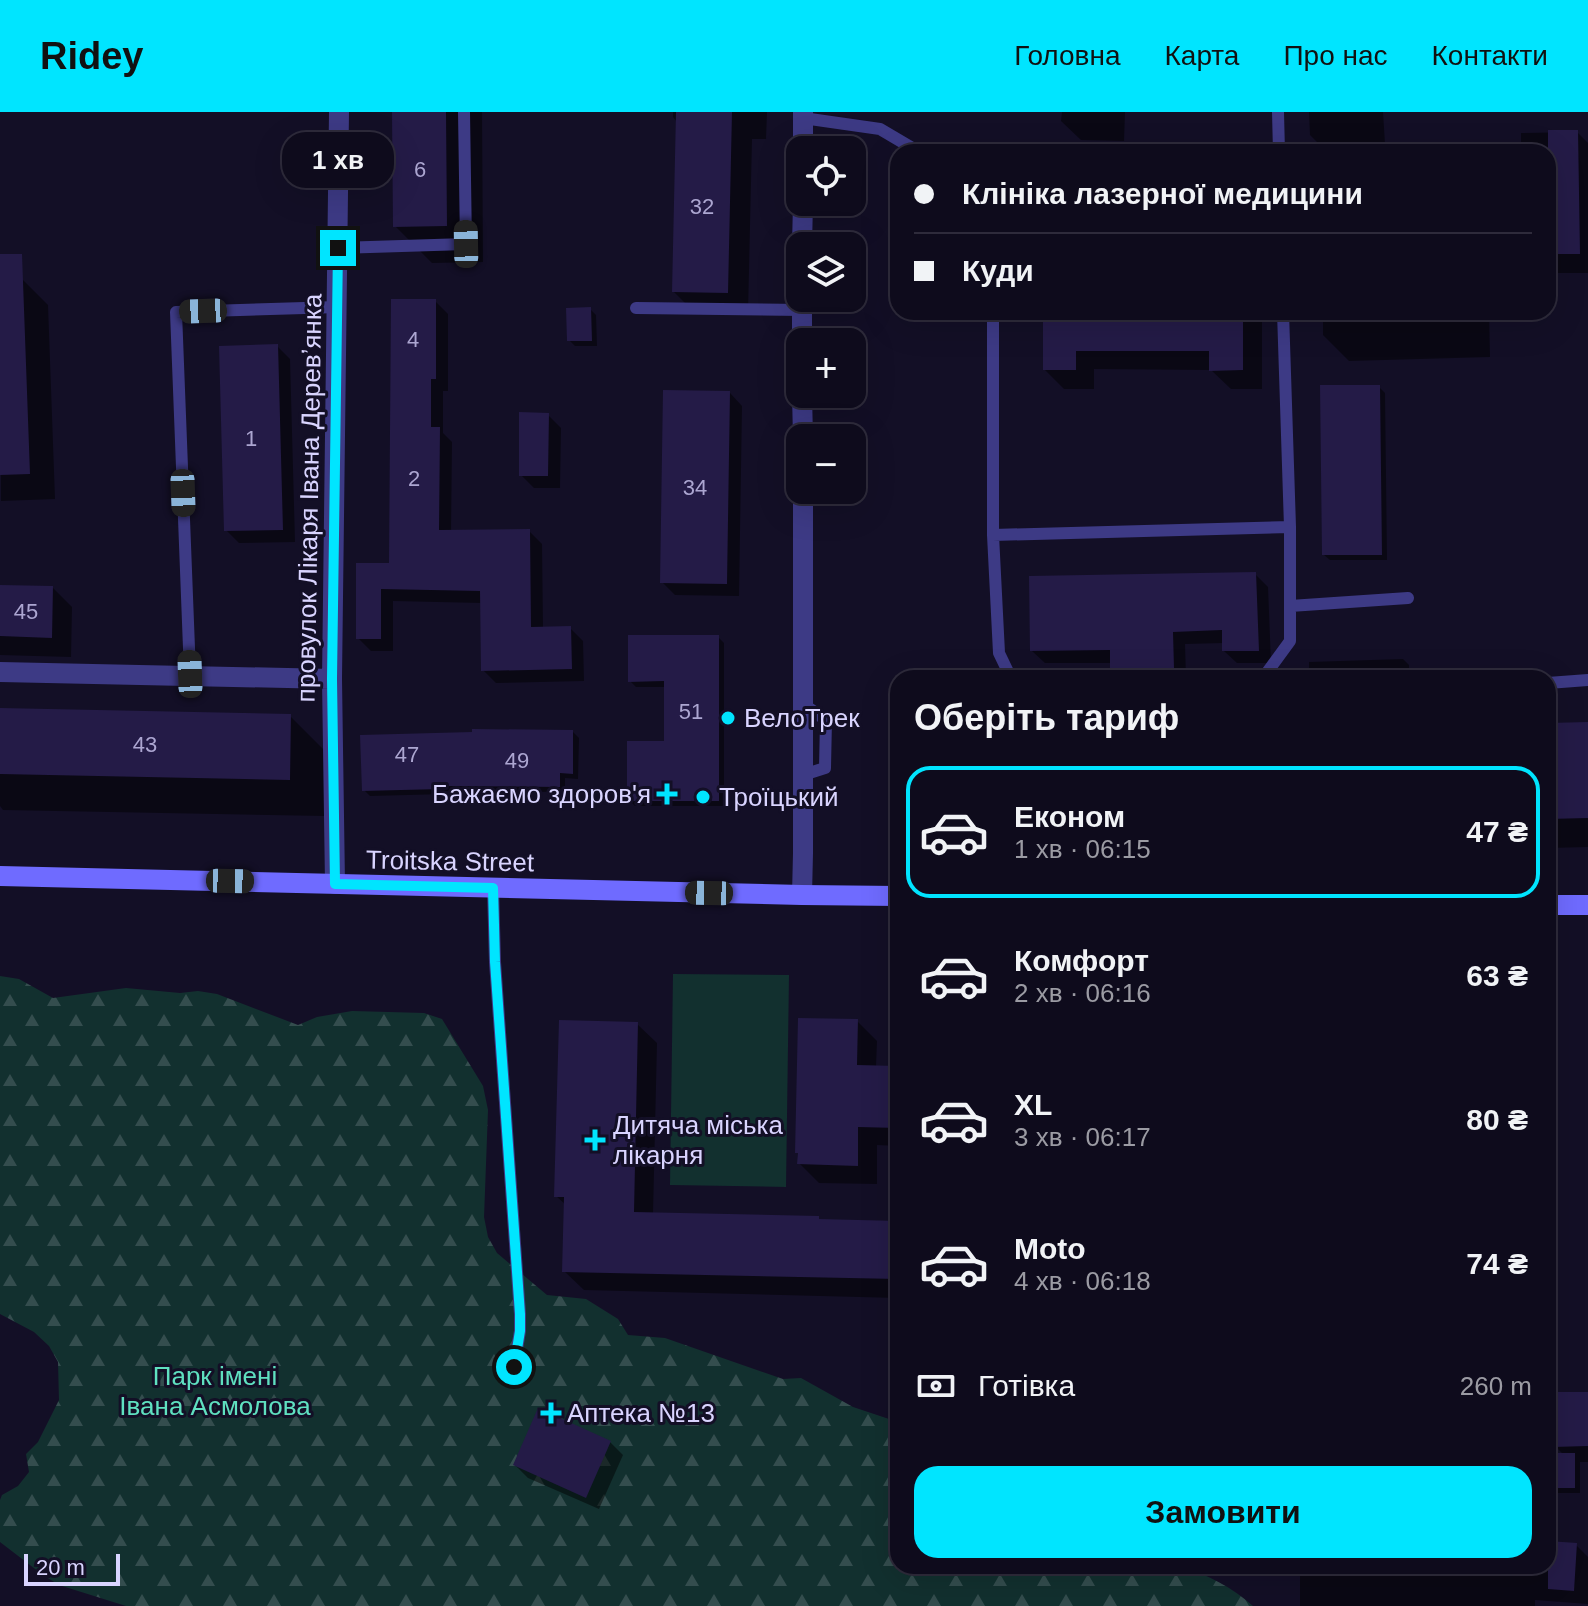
<!DOCTYPE html>
<html lang="uk">
<head>
<meta charset="utf-8">
<style>
  body { margin:0; font-family:Helvetica,sans-serif; background:#1c1929; color:#f1f3f6; height:100vh; display:flex; flex-direction:column; font-size:30px; white-space:nowrap }
  * { box-sizing:border-box; margin:0 }
  p { font-size:26px; color:#9b9ba3 }
  .icon { flex:none; width:44px; height:44px; fill:none; stroke:currentColor; stroke-width:2; stroke-linecap:round; stroke-linejoin:round }
  .map { position:relative; flex:1; overflow:hidden }
  .sheet { position:absolute; left:890px; top:558px; width:666px; height:904px; display:flex; flex-direction:column; background:#0e0b1c; border-radius:24px; box-shadow:0 8px 32px #0002,0 0 0 2px #2e2b3b }
  .sheet>* { flex:none }
  .guide { position:absolute; left:890px; top:32px; width:666px; height:176px; border-radius:24px; box-shadow:0 8px 32px #0002,0 0 0 2px #2e2b3b; display:grid; align-content:center; height:176px; padding:0 24px; background:#0e0b1c }
  .fabs { position:absolute; left:786px; top:24px; display:grid; gap:16px }
  .fabs a { display:grid; place-items:center; width:80px; height:80px; border-radius:16px; background:#0e0b1c; box-shadow:0 8px 32px #0002,0 0 0 2px #2e2b3b; font-size:40px }
  .scale { position:absolute; left:24px; bottom:20px; width:96px; box-sizing:border-box; padding-left:8px; border:4px solid #d9d4ff; border-top:0; font-size:22px; line-height:28px; white-space:nowrap; color:#d9d4ff; -webkit-text-stroke:6px #130f26; paint-order:stroke }
  .end { position:absolute; width:36px; height:36px; margin:-18px; border:10px solid #00e5ff; background:#111; box-shadow:0 0 0 4px #111 }
  .from { border-radius:50% }
  .bubble { position:absolute; height:56px; border-radius:24px; background:#0e0b1c; box-shadow:0 8px 32px #0002,0 0 0 2px #2e2b3b; font-size:26px; font-weight:800; line-height:56px; text-align:center }
  .car { position:absolute; width:24px; height:48px; margin:-24px -12px; border-radius:10px; box-shadow:0 0 6px 2px #0007; background:linear-gradient(#222 24%,#8ab4d8 0 40%,#222 0 76%,#8ab4d8 0 86%,#222 0) }
  .guide b { display:flex; align-items:center; gap:28px; height:76px; font-size:30px }
  .guide b+b { border-top:2px solid #2e2b3b }
  .guide i { width:20px; height:20px; background:#f1f3f6 }
  ul { padding:0; list-style:none }
  li { display:flex; align-items:center; gap:24px; height:132px; margin:0 16px 12px; padding:0 8px; border:4px solid transparent; border-radius:24px }
  li div { flex:1 }
  li b { display:block; font-size:30px }
  li em { font-style:normal; font-weight:800 }
  li.current { border-color:#00e5ff }
  li>.icon { width:72px; height:72px; stroke-width:1.5 }
  h2 { padding:0 24px; font-size:36px; line-height:96px }
  .pay { display:flex; align-items:center; gap:20px; height:88px; padding:0 24px; font-size:30px }
  .pay p { margin-inline-start:auto }
  .primary-button { display:flex; gap:16px; margin-top:auto; padding:16px 24px }
  .primary-button a { flex:1; height:92px; border-radius:24px; background:#00e5ff; color:#111; font-size:32px; font-weight:800; line-height:92px; text-align:center }
  header { display:flex; align-items:center; gap:48px; box-sizing:border-box; height:112px; padding:0 40px; background:#00e5ff; color:#111 }
  header strong { font-size:38px }
  nav { display:flex; gap:44px; margin-inline-start:auto; font-size:28px }
  .map>svg:first-child { display:block }
  .green { fill:#12302f }
  .forest { fill:url(#forest-firs) }
  .shadow { fill:#0007 }
  .building { fill:#241b47 }
  .lines { fill:none; stroke-linecap:round; stroke-linejoin:round }
  .service { stroke:#3d3a85; stroke-width:12 }
  .minor { stroke:#3d3a85; stroke-width:20 }
  .secondary { stroke:#6f6bff; stroke-width:20 }
  .route { stroke:#00e5ff; stroke-width:10 }
  .poi-dot { fill:#00e5ff; stroke:#130f26; stroke-width:3 }
  .labels { text-anchor:middle; stroke-width:6; stroke-linejoin:round; paint-order:stroke }
  .number-label { font-size:22px; fill:#aca6d1 }
  .street-label { font-size:26px; fill:#d9d4ff; stroke:#130f26 }
  .poi-label { font-size:26px; fill:#d9d4ff; stroke:#130f26; text-anchor:start }
  .park-label { font-size:26px; fill:#5fe0c0; stroke:#130f26 }
</style>
</head>
<body>
<header>
<strong>Ridey</strong>
<nav><a>Головна</a><a>Карта</a><a>Про нас</a><a>Контакти</a></nav>
</header>
<div class="map">
<svg width="1588" height="1494" viewBox="0 0 1588 1494">
  <defs>
    <pattern id="forest-firs" width="22" height="20" patternUnits="userSpaceOnUse" patternTransform="scale(2)"><rect width="22" height="20" fill="#12302f"/><path d="M5 1l3.5 6h-7zM16 11l3.5 6h-7z" fill="#344d4e"/></pattern>
  </defs>
  <rect width="100%" height="100%" fill="#130f26"/>
  <!-- green -->
  <path class="green" d="M673,862L789,863L786,1075L670,1073Z"/>
  <!-- forest -->
  <path class="forest" d="M0,864L19,867L53,886L126,876L180,881L198,879L217,882L298,913L317,905L352,899L424,901L442,907L483,974L488,998L484,1105L488,1125L497,1141L547,1183L586,1187L618,1207L628,1223L665,1226L783,1267L801,1266L853,1295L898,1310V1454H1181C1207,1463 1232,1475 1253,1494H126L59,1473L43,1463L0,1430V1388L2,1383L18,1374L29,1360L26,1342L38,1330L59,1288L58,1250L49,1234L34,1220L0,1202Z"/>
  <!-- shadow -->
  <path class="shadow" d="M394,0H482L483,150L432,151L395,114Z
    M673,0H767L766,27H752L748,201L694,200L674,180L677,10L673,5Z
    M1062,0H1125L1124,29L1081,28L1061,9Z
    M1309,0H1383L1385,32L1323,36L1310,23Z
    M1577,20L1588,31V161H1548V40H1521V21Z
    M22,167L48,193L55,387L1,389L0,168Z
    M435,189L448,202V279H443V321L452,330L451,420L529,419L542,432L543,517L570,516L583,529L584,569L496,571L483,558L482,491L393,489V539H371L358,526L391,453Z
    M590,197L596,203L597,234H575L569,228Z
    M1045,200H1257L1262,205V277H1231L1211,258L1094,257V277H1064L1045,258Z
    M1323,200H1489L1490,245L1349,249L1323,223Z
    M277,234L290,247L295,430L239,431L226,418Z
    M1379,275L1385,281L1387,448H1330L1324,443Z
    M730,281L742,294L739,484L675,483L662,470Z
    M548,303L561,316L560,376H534L521,363Z
    M1255,462L1268,475L1271,551H1237L1224,539V531L1185,532L1186,566H1121L1112,557V551H1045L1032,539Z
    M0,475L53,476L72,495L71,545L0,543Z
    M718,525L724,531V694H635L629,688L666,631V575H636L630,569Z
    M1403,547L1409,553V566H1309V550Z
    M0,598L290,604L327,641L326,704L3,698L0,694Z
    M1588,612V735L1548,736V613Z
    M573,620L579,626L578,667L565,666V680L446,679V682L370,684L364,678Z
    M857,909L877,929L876,955L898,956V1034L877,1033V1072L819,1071L799,1051L800,1043L797,1040Z
    M637,912L657,931L653,1102L818,1106L822,1110L898,1111V1186L584,1178L564,1159L566,1093L556,1084Z
    M1588,1282V1350H1580V1381H1556L1550,1375L1564,1343L1555,1334Z
    M610,1330L623,1343L599,1397L528,1366L515,1353Z
    M1548,1431L1576,1433L1588,1445V1492L1535,1488V1494H1300V1454H1548Z"/>
  <!-- building -->
  <path class="building" d="M392,0H446L447,114L393,115Z
    M676,0H732L728,181L672,180Z
    M1548,18H1578L1580,142H1548Z
    M0,142H22L30,362L0,363Z
    M391,187H436V267H431V315H440L439,418L530,417L531,515L571,514L572,557L481,559L480,479L381,477V527H356V451H389Z
    M591,195L592,229H567L566,196Z
    M1043,200H1243V258L1209,259V239H1076V258H1043Z
    M278,232L283,418L224,419L219,234Z
    M1320,273H1380L1382,443H1322Z
    M663,278L730,279L727,472L660,471Z
    M519,300L549,301L548,364H519Z
    M1256,460L1259,539H1222V518L1173,520L1174,556L1110,558V538L1030,539L1029,464Z
    M0,473L53,474L52,526L0,524Z
    M628,523H719V689H627V629H664V569L628,570Z
    M0,596L291,602L290,668L0,662Z
    M1588,610V706L1548,707V611Z
    M472,617L573,618V662L560,661V675L441,674V677L362,679L360,623L472,620Z
    M798,906L858,907L857,953L898,954V1016L858,1015V1054L797,1052L798,1041H795Z
    M559,908L638,910L634,1100L819,1104V1107L898,1109V1167L562,1160L564,1085H554Z
    M1552,1280H1588V1334L1553,1335Z
    M538,1296L611,1329L586,1386L513,1353Z
    M1548,1341H1575V1376H1548Z
    M1548,1429L1577,1431L1574,1479L1548,1477Z"/>
  <g class="lines">
    <!-- service -->
    <path class="service" d="M1278,0L1279,40
      M803,6L880,17L919,40
      M338,136L466,132L464,0
      M636,196L802,198
      M993,200V423L999,541L1011,566
      M993,423L1290,415
      M1290,494L1408,486
      M190,562L176,200L338,195
      M1263,566L1290,529V415L1283,200
      M1548,571L1588,568
      M803,663L825,656L826,608L803,592
      M493,776L495,850L520,1202V1219L514,1255"/>
    <!-- minor -->
    <path class="minor" d="M803,38V0
      M802,134L803,90
      M802,186V230
      M802,282L803,326
      M0,560L332,567
      M335,772L332,567L339,0
      M802,783L803,741V378"/>
    <!-- secondary -->
    <path class="secondary" d="M0,764L802,783L898,784
      M1548,793H1588"/>
  </g>
  <g class="lines">
    <!-- route -->
    <path class="route" d="M338,136L332,567L335,772L493,776L495,850L520,1202V1219L514,1255"/>
  </g>
  <!-- markers -->
  <g class="poi-dot">
    <circle cx="728" cy="606" r="8"/>
    <path d="M663 670h8v8h8v8h-8v8h-8v-8h-8v-8h8z"/>
    <circle cx="703" cy="685" r="8"/>
    <path d="M591 1016h8v8h8v8h-8v8h-8v-8h-8v-8h8z"/>
    <path d="M547 1289h8v8h8v8h-8v8h-8v-8h-8v-8h8z"/>
  </g>
  <g class="labels">
    <!-- number labels -->
    <g class="number-label">
      <text x="420" y="65">6</text>
      <text x="702" y="102">32</text>
      <text x="413" y="235">4</text>
      <text x="251" y="334">1</text>
      <text x="414" y="374">2</text>
      <text x="695" y="383">34</text>
      <text x="26" y="507">45</text>
      <text x="691" y="607">51</text>
      <text x="145" y="640">43</text>
      <text x="407" y="650">47</text>
      <text x="517" y="656">49</text>
    </g>
    <!-- street labels -->
    <g class="street-label">
      <text transform="translate(309 386) rotate(-89)" y="9">провулок Лікаря Івана Деревʼянка</text>
      <text transform="translate(450 749) rotate(1)" y="9">Troitska Street</text>
    </g>
    <!-- poi labels -->
    <g class="poi-label">
      <text x="744" y="615">ВелоТрек</text>
      <text x="651" y="691" text-anchor="end">Бажаємо здоров'я</text>
      <text x="719" y="694">Троїцький</text>
      <text x="613" y="1022">Дитяча міська<tspan x="613" dy="30">лікарня</tspan></text>
      <text x="567" y="1310">Аптека №13</text>
    </g>
    <!-- park labels -->
    <g class="park-label">
      <text x="215" y="1273">Парк імені<tspan x="215" dy="30">Івана Асмолова</tspan></text>
    </g>
  </g>
</svg>
<div class="fabs">
<a><svg class="icon" aria-label="locate" viewBox="0 0 24 24"><circle cx="12" cy="12" r="6"/><path d="M12 2v4M12 18v4M2 12h4M18 12h4"/></svg></a>
<a><svg class="icon" aria-label="layers" viewBox="0 0 24 24"><path d="M12 4l9 5-9 5-9-5zM3 14l9 5 9-5"/></svg></a>
<a>+</a>
<a>−</a>
</div>
<div class="scale">20 m</div>
<i class="end from" style="left:514px;top:1255px"></i>
<i class="end" style="left:338px;top:136px"></i>
<div class="bubble" style="left:282px;top:20px;width:112px">1 хв</div>
<i class="car" style="left:466px;top:132px;rotate:359deg"></i>
<i class="car" style="left:203px;top:199px;rotate:268deg"></i>
<i class="car" style="left:183px;top:381px;rotate:178deg"></i>
<i class="car" style="left:190px;top:562px;rotate:358deg"></i>
<i class="car" style="left:230px;top:769px;rotate:91deg"></i>
<i class="car" style="left:709px;top:781px;rotate:271deg"></i>
<div class="guide">
<b><i class="from"></i>Клініка лазерної медицини</b>
<b><i></i>Куди</b>
</div>
<section class="sheet">
<h2>Оберіть тариф</h2>
<ul>
<li class="current"><svg class="icon" aria-label="car" viewBox="0 0 24 24"><path d="M5 17H2v-5l4-1 3-4h7l3 4 3 1v5h-3M9 17h6M6 11h13"/><circle cx="7" cy="17" r="2"/><circle cx="17" cy="17" r="2"/></svg><div><b>Економ</b><p>1 хв · 06:15</p></div><em>47 ₴</em></li>
<li><svg class="icon" aria-label="car" viewBox="0 0 24 24"><path d="M5 17H2v-5l4-1 3-4h7l3 4 3 1v5h-3M9 17h6M6 11h13"/><circle cx="7" cy="17" r="2"/><circle cx="17" cy="17" r="2"/></svg><div><b>Комфорт</b><p>2 хв · 06:16</p></div><em>63 ₴</em></li>
<li><svg class="icon" aria-label="car" viewBox="0 0 24 24"><path d="M5 17H2v-5l4-1 3-4h7l3 4 3 1v5h-3M9 17h6M6 11h13"/><circle cx="7" cy="17" r="2"/><circle cx="17" cy="17" r="2"/></svg><div><b>XL</b><p>3 хв · 06:17</p></div><em>80 ₴</em></li>
<li><svg class="icon" aria-label="car" viewBox="0 0 24 24"><path d="M5 17H2v-5l4-1 3-4h7l3 4 3 1v5h-3M9 17h6M6 11h13"/><circle cx="7" cy="17" r="2"/><circle cx="17" cy="17" r="2"/></svg><div><b>Moto</b><p>4 хв · 06:18</p></div><em>74 ₴</em></li>
</ul>
<div class="pay"><svg class="icon" aria-label="cash" viewBox="0 0 24 24"><path d="M3 7h18v10H3z"/><circle cx="12" cy="12" r="2"/></svg>Готівка<p>260 m</p></div>
<div class="primary-button"><a>Замовити</a></div>
</section>
</div>
</body>
</html>
